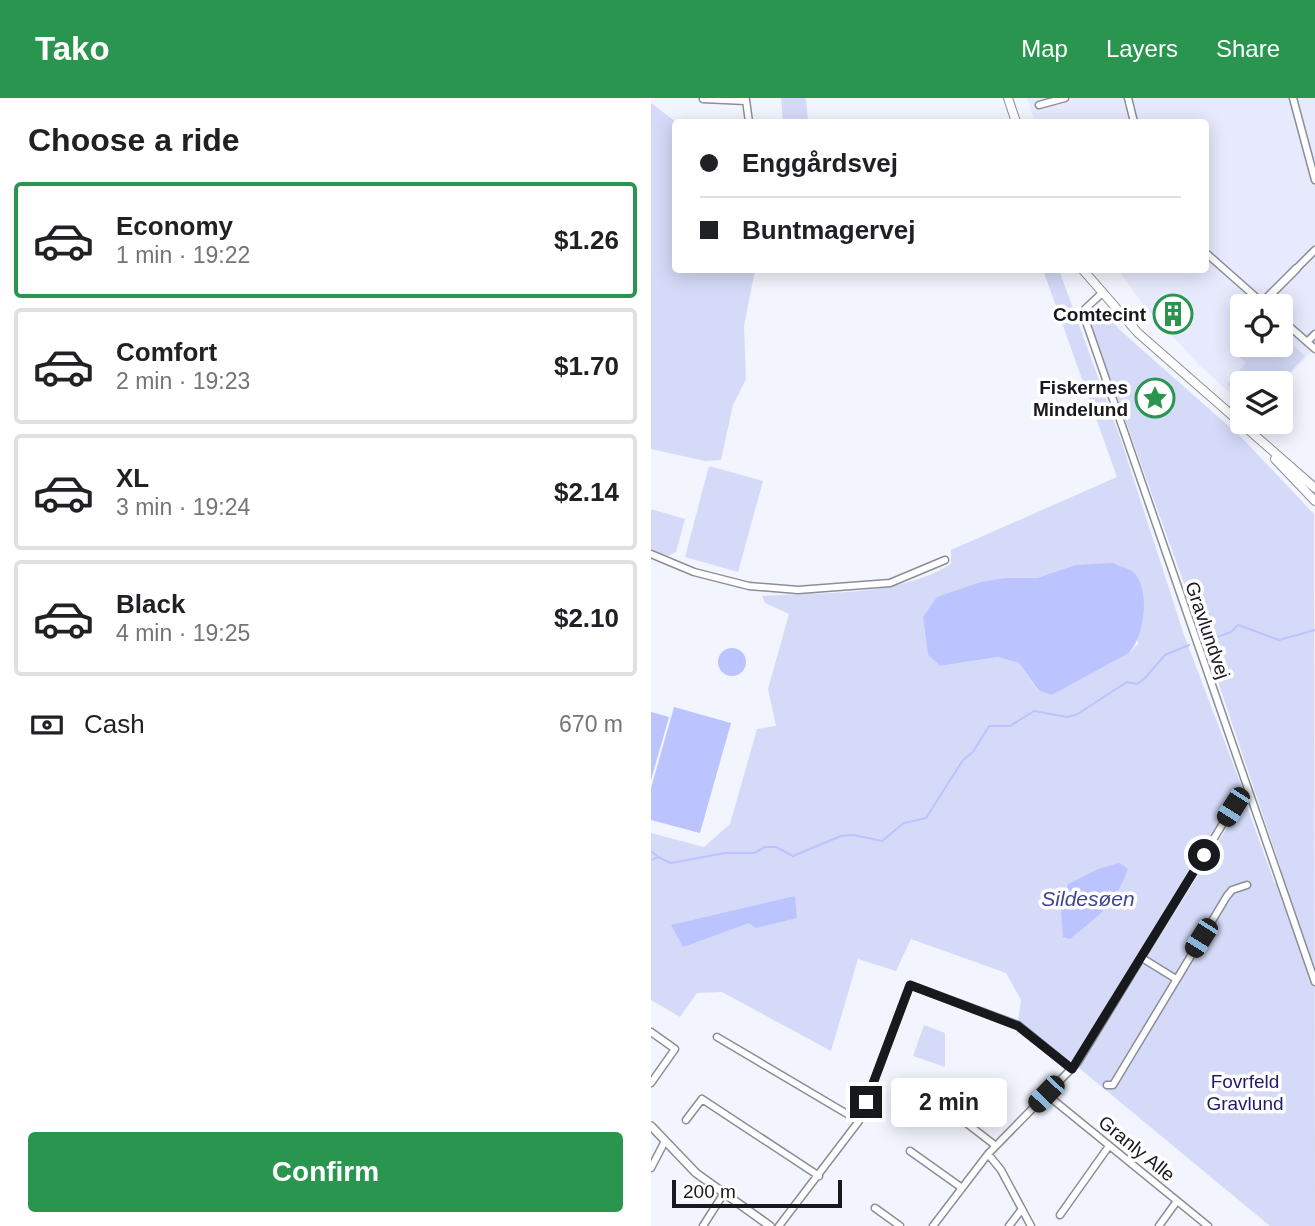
<!DOCTYPE html>
<html lang="en">
<head>
<meta charset="utf-8">
<style>
  body { margin:0; font-family:Arial,sans-serif; background:#f2f2f2; color:#202124; height:100vh; display:flex; flex-direction:column; font-size:26px; white-space:nowrap }
  * { box-sizing:border-box; margin:0 }
  p { font-size:23px; color:#757577 }
  .icon { flex:none; width:38px; height:38px; fill:none; stroke:currentColor; stroke-width:2; stroke-linecap:round; stroke-linejoin:round }
  .map { position:relative; flex:1; overflow:hidden }
  .panel { display:flex; flex-direction:column; background:#fff; width:651px }
  .panel>* { flex:none }
  .top-card { position:absolute; left:21px; top:21px; width:537px; height:154px; border-radius:7px; box-shadow:0 4px 18px #0003; display:grid; align-content:center; height:154px; padding:0 28px; background:#fff }
  .tools { position:absolute; left:579px; top:196px; display:grid; gap:14px }
  .tools a { display:grid; place-items:center; width:63px; height:63px; border-radius:7px; background:#fff; box-shadow:0 4px 18px #0003; font-size:35px }
  .scale { position:absolute; left:21px; bottom:18px; width:170px; box-sizing:border-box; padding-left:7px; border:4px solid #18191d; border-top:0; font-size:19px; line-height:24px; white-space:nowrap; color:#18191d; -webkit-text-stroke:5px #fff; paint-order:stroke }
  .end { position:absolute; width:32px; height:32px; margin:-16px; border:9px solid #18191d; background:#fff; box-shadow:0 0 0 4px #fff }
  .from { border-radius:50% }
  .bubble { position:absolute; height:49px; border-radius:7px; background:#fff; box-shadow:0 4px 18px #0003; font-size:23px; font-weight:700; line-height:49px; text-align:center }
  .car { position:absolute; width:21px; height:42px; margin:-21px -10px; border-radius:9px; box-shadow:0 0 5px 2px #0007; background:linear-gradient(#222 24%,#8ab4d8 0 40%,#222 0 76%,#8ab4d8 0 86%,#222 0) }
  .top-card b { display:flex; align-items:center; gap:24px; height:66px; font-size:26px }
  .top-card b+b { border-top:2px solid #e0e0e0 }
  .top-card i { width:18px; height:18px; background:#202124 }
  ul { padding:0; list-style:none }
  li { display:flex; align-items:center; gap:21px; height:116px; margin:0 14px 10px; padding:0 14px; border:4px solid #e0e0e0; border-radius:7px }
  li div { flex:1 }
  li b { display:block; font-size:26px }
  li em { font-style:normal; font-weight:700 }
  li.on { border-color:#29954e }
  li>.icon { width:63px; height:63px; stroke-width:1.5 }
  h2 { padding:0 28px; font-size:32px; line-height:84px }
  .pay { display:flex; align-items:center; gap:18px; height:77px; padding:0 28px; font-size:26px }
  .pay p { margin-inline-start:auto }
  .action { display:flex; gap:14px; margin-top:auto; padding:14px 28px }
  .action a { flex:1; height:80px; border-radius:7px; background:#29954e; color:#fff; font-size:28px; font-weight:700; line-height:80px; text-align:center }
  header { display:flex; align-items:center; gap:42px; box-sizing:border-box; height:98px; padding:0 35px; background:#29954e; color:#fff }
  header strong { font-size:33px }
  nav { display:flex; gap:38px; margin-inline-start:auto; font-size:24px }
  main { display:flex; flex:1; min-height:0 }
  .map>svg:first-child { display:block }
  .built { fill:#e7eafd; fill-rule:evenodd }
  .green { fill:#d5daf8; fill-rule:evenodd }
  .water { fill:#bbc4fe }
  .lines { fill:none; stroke-linecap:round; stroke-linejoin:round }
  .stream { stroke:#bbc4fe; stroke-width:2 }
  .minor-casing { stroke:#8b8d97; stroke-width:9 }
  .tertiary-casing { stroke:#8b8d97; stroke-width:10 }
  .secondary-casing { stroke:#8b8d97; stroke-width:10 }
  .minor { stroke:#fff; stroke-width:6 }
  .tertiary { stroke:#fff; stroke-width:7 }
  .secondary { stroke:#fff; stroke-width:8 }
  .route { stroke:#18191d; stroke-width:9 }
  .labels { text-anchor:middle; stroke-width:7; stroke-linejoin:round; paint-order:stroke }
  .poi-label { font-size:19px; font-weight:bold; fill:#18191d; stroke:#fff; text-anchor:end }
  .street-label { font-size:19px; fill:#18191d; stroke:#fff }
  .park-label { font-size:19px; fill:#201a6a; stroke:#fff }
  .water-label { font-size:21px; font-style:italic; fill:#404396; stroke:#fff }
</style>
</head>
<body>
<header>
<strong>Tako</strong>
<nav><a>Map</a><a>Layers</a><a>Share</a></nav>
</header>
<main>
<section class="panel">
<h2>Choose a ride</h2>
<ul>
<li class="on"><svg class="icon" aria-label="car" viewBox="0 0 24 24"><path d="M5 17H2v-5l4-1 3-4h7l3 4 3 1v5h-3M9 17h6M6 11h13"/><circle cx="7" cy="17" r="2"/><circle cx="17" cy="17" r="2"/></svg><div><b>Economy</b><p>1 min · 19:22</p></div><em>$1.26</em></li>
<li><svg class="icon" aria-label="car" viewBox="0 0 24 24"><path d="M5 17H2v-5l4-1 3-4h7l3 4 3 1v5h-3M9 17h6M6 11h13"/><circle cx="7" cy="17" r="2"/><circle cx="17" cy="17" r="2"/></svg><div><b>Comfort</b><p>2 min · 19:23</p></div><em>$1.70</em></li>
<li><svg class="icon" aria-label="car" viewBox="0 0 24 24"><path d="M5 17H2v-5l4-1 3-4h7l3 4 3 1v5h-3M9 17h6M6 11h13"/><circle cx="7" cy="17" r="2"/><circle cx="17" cy="17" r="2"/></svg><div><b>XL</b><p>3 min · 19:24</p></div><em>$2.14</em></li>
<li><svg class="icon" aria-label="car" viewBox="0 0 24 24"><path d="M5 17H2v-5l4-1 3-4h7l3 4 3 1v5h-3M9 17h6M6 11h13"/><circle cx="7" cy="17" r="2"/><circle cx="17" cy="17" r="2"/></svg><div><b>Black</b><p>4 min · 19:25</p></div><em>$2.10</em></li>
</ul>
<div class="pay"><svg class="icon" aria-label="cash" viewBox="0 0 24 24"><path d="M3 7h18v10H3z"/><circle cx="12" cy="12" r="2"/></svg>Cash<p>670 m</p></div>
<div class="action"><a>Confirm</a></div>
</section>
<div class="map">
<svg width="664" height="1128" viewBox="0 0 664 1128">
  <rect width="100%" height="100%" fill="#f3f5fe"/>
  <!-- built -->
  <path class="built" d="M376,0H664V250L630,286L592,285L591,306L550,269L493,208L467,172H555V24H384ZM592,208H630V247H592Z"/>
  <!-- green -->
  <path class="green" d="M130,0H155L157,24H132Z
    M0,5L25,24L24,172H104L93,228L95,281L82,307L70,362L54,363L0,351Z
    M392,172H408L470,342L533,537L592,692L576,710L423,962L416,964L367,924L370,902L355,875L260,841L245,873L207,861L180,953L71,894L46,895L29,919L0,902V735L53,749L79,726L106,631L125,628L117,591L138,516L114,505L111,498C171,494 247,499 300,466V452L466,379ZM424,467L488,545L478,555L401,597L387,593L368,565L347,559L289,568L277,557L272,519L354,480H386Z
    M448,208L470,233L591,340L663,416L664,1128H619L428,970L590,707L595,706L624,786L630,771L550,533L438,221L439,213Z
    M630,237L654,258L629,285H592L591,300L576,286L595,265L579,251L591,238L592,247H630Z
    M58,368L112,383L87,474L34,459Z
    M0,411L34,421L25,454L17,458L0,451Z
    M273,927L294,935V969L262,958Z"/>
  <!-- water -->
  <path class="water" d="M462,465C468,468 478,470 483,475C500,492 493,539 478,555L401,597L388,593L368,565L347,559L289,568L277,557L272,519L286,499L330,484L354,480H386L424,467Z
    M67 564a14 14 0 1 1 28 0a14 14 0 1 1-28 0Z
    M23,609L80,625L49,735L0,722V690Z
    M0,614L18,619L0,682Z
    M468,765L477,771C462,810 449,816 419,841L412,839L410,811L417,786L447,771Z
    M144,798L146,820L105,830L98,825L32,849L20,827Z"/>
  <g class="lines">
    <!-- stream -->
    <path class="stream" d="M555,543L580,534L587,527L628,542L664,532
      M0,753L7,759
      M0,762L7,759L20,765L74,755H103L114,749H125L142,758L190,738L203,737L231,743L253,725L275,720L312,662L322,654L338,628H359L383,613L416,619L425,617L476,584L486,586L494,580L514,557L538,547"/>
    <defs>
      <path id="minor" d="M477,0L483,24
        M642,0L664,82
        M52,1L95,3
        M95,2L98,24
        M388,7L414,0
        M555,155L615,208
        M645,171L664,152
        M450,196L434,211L433,218L664,884
        M630,221L664,251
        M656,244L664,236
        M0,456L43,474L98,488L147,492L239,485L294,462
        M491,860L525,881
        M0,934L24,951L0,985
        M66,939L208,1023
        M456,987H462L576,798L581,792L596,787
        M395,996L557,1128
        M272,1000L292,1007L345,1048
        M302,1014L324,991
        M35,1022L51,1001L168,1078
        M259,1053L311,1090
        M337,1056L350,1072L380,1128
        M0,1070L13,1045
        M224,1110L249,1128
        M409,1117L458,1048
        M52,1128L73,1095
        M128,1128L208,1023L259,887L367,927L421,971
        M282,1128L337,1056L427,964L582,709L597,696
        M358,1128L371,1111
        M508,1128L526,1103"/>
      <path id="tertiary" d="M611,205L645,171
        M0,1028L45,1075L119,1128"/>
      <path id="secondary" d="M357,0L365,24
        M432,172L487,235L664,390
        M624,361L664,403"/>
    </defs>
    <!-- minor casing -->
    <use href="#minor" class="minor-casing"/>
    <!-- tertiary casing -->
    <use href="#tertiary" class="tertiary-casing"/>
    <!-- secondary casing -->
    <use href="#secondary" class="secondary-casing"/>
    <!-- minor -->
    <use href="#minor" class="minor"/>
    <!-- tertiary -->
    <use href="#tertiary" class="tertiary"/>
    <!-- secondary -->
    <use href="#secondary" class="secondary"/>
  </g>
  <g class="lines">
    <!-- route -->
    <path class="route" d="M215,1004L259,887L367,928L421,971L553,757"/>
  </g>
  <!-- icons -->
  <defs>
    <symbol id="building-ring" viewBox="-11 -11 22 22"><circle r="9.5" fill="#fff" stroke="#29954e" stroke-width="1.5"/><path d="M-4-6H4V6H1V3H-1V6H-4ZM-2.5-4.3h1.7v1.8h-1.7ZM.8-4.3h1.7v1.8H.8ZM-2.5-1h1.7V.8h-1.7ZM.8-1h1.7V.8H.8Z" fill="#29954e"/></symbol>
    <symbol id="sight-ring" viewBox="-11 -11 22 22"><circle r="9.5" fill="#fff" stroke="#29954e" stroke-width="1.5"/><path d="M0-6L1.8-2.2L6-1.7L2.9 1.2L3.7 5.4L0 3.3L-3.7 5.4L-2.9 1.2L-6-1.7L-1.8-2.2Z" fill="#29954e"/></symbol>
  </defs>
  <g fill-rule="evenodd">
    <use href="#building-ring" x="500" y="194" width="44" height="44"/>
    <use href="#sight-ring" x="482" y="278" width="44" height="44"/>
  </g>
  <g class="labels">
    <!-- poi labels -->
    <g class="poi-label">
      <text x="495" y="223">Comtecint</text>
      <text x="477" y="296">Fiskernes<tspan x="477" dy="22">Mindelund</tspan></text>
    </g>
    <!-- street labels -->
    <g class="street-label">
      <text transform="translate(557 532) rotate(71)" y="7">Gravlundvej</text>
      <text transform="translate(486 1050) rotate(39)" y="7">Granly Alle</text>
    </g>
    <!-- park labels -->
    <g class="park-label">
      <text x="594" y="990">Fovrfeld<tspan x="594" dy="22">Gravlund</tspan></text>
    </g>
    <!-- water labels -->
    <g class="water-label">
      <text x="437" y="808">Sildesøen</text>
    </g>
  </g>
</svg>
<div class="tools">
<a><svg class="icon" aria-label="locate" viewBox="0 0 24 24"><circle cx="12" cy="12" r="6"/><path d="M12 2v4M12 18v4M2 12h4M18 12h4"/></svg></a>
<a><svg class="icon" aria-label="layers" viewBox="0 0 24 24"><path d="M12 4l9 5-9 5-9-5zM3 14l9 5 9-5"/></svg></a>
</div>
<div class="scale">200 m</div>
<i class="end from" style="left:553px;top:757px"></i>
<i class="end" style="left:215px;top:1004px"></i>
<div class="bubble" style="left:240px;top:980px;width:116px">2 min</div>
<i class="car" style="left:582px;top:709px;rotate:212deg"></i>
<i class="car" style="left:550px;top:840px;rotate:212deg"></i>
<i class="car" style="left:395px;top:996px;rotate:224deg"></i>
<div class="top-card">
<b><i class="from"></i>Enggårdsvej</b>
<b><i></i>Buntmagervej</b>
</div>
</div>
</main>
</body>
</html>
